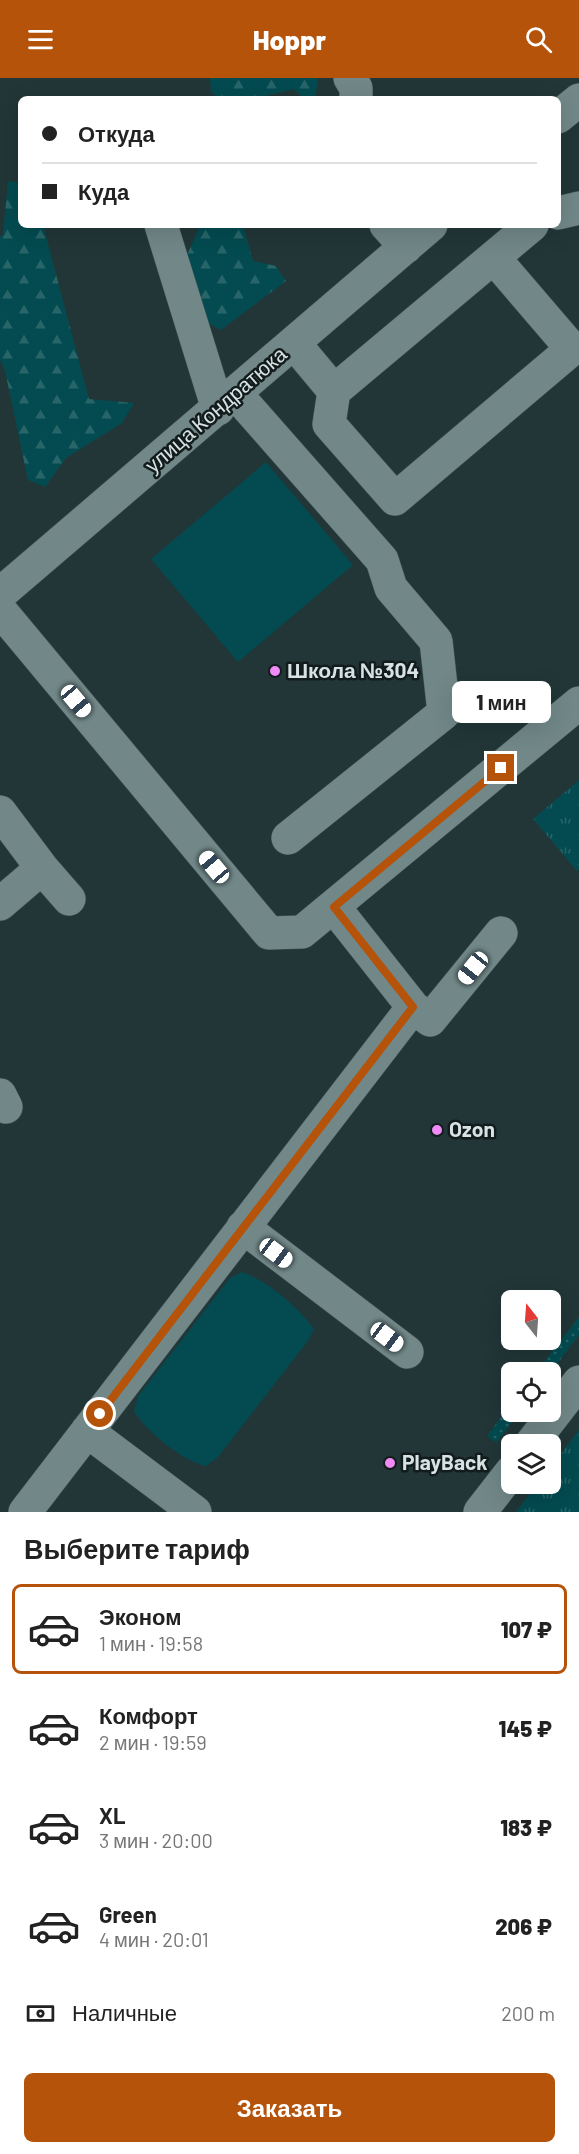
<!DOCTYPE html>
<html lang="ru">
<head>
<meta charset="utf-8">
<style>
  body { margin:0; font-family:Barlow,sans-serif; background:#f6f6f6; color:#222; height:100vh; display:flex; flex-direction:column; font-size:22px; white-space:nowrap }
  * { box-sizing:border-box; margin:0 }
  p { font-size:20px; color:#767676 }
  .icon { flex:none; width:33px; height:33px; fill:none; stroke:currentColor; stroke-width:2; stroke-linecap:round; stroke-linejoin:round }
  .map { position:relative; height:1434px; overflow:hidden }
  .details { display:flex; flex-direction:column; background:#fff; flex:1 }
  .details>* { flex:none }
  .guide { position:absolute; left:18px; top:18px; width:543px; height:132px; border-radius:9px; box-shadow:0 6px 24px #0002; display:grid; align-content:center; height:132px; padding:0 24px; background:#fff }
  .needle { width:39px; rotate:343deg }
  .fabs { position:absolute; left:501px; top:1212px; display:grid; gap:12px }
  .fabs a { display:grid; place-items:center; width:60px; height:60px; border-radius:9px; background:#fff; box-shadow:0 6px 24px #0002; font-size:30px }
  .end { position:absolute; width:27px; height:27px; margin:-14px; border:8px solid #b45309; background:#fff; box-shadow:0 0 0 3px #fff }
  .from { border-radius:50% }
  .bubble { position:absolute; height:42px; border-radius:9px; background:#fff; box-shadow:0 6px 24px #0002; font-size:20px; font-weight:800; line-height:42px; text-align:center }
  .car { position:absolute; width:18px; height:36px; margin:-18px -9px; border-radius:8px; box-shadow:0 0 4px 2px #0007; background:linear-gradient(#fff 24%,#345 0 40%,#fff 0 76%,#345 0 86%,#fff 0) }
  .guide b { display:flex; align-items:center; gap:21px; height:57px; font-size:22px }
  .guide b+b { border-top:2px solid #e0e0e0 }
  .guide i { width:15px; height:15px; background:#222 }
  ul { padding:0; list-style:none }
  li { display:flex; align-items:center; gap:18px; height:90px; margin:0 12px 9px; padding:0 12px; border:3px solid transparent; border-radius:9px }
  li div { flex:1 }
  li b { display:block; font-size:22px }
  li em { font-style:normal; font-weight:800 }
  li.current { border-color:#b45309 }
  li>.icon { width:54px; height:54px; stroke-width:1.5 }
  h2 { padding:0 24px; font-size:27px; line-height:72px }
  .pay { display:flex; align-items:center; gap:15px; height:66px; padding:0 24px; font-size:22px }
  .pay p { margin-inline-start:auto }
  .button { display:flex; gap:12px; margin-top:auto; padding:12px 24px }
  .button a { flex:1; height:69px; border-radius:9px; background:#b45309; color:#fff; font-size:24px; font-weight:800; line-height:69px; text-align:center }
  header { display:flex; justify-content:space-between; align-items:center; height:78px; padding:0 24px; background:#b45309; color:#fff; font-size:27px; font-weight:800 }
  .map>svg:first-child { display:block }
  .grass { fill:url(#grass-dots) }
  .forest { fill:url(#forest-firs) }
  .park { fill:url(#park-tufts) }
  .pitch { fill:#034b50 }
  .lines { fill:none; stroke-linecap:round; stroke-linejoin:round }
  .minor-casing { stroke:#435456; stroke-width:34 }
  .minor { stroke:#718788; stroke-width:33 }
  .route { stroke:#b45309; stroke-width:8 }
  .poi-dot { fill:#ee8bf7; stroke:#131c1c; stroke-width:2 }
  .labels { text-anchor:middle; stroke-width:5; stroke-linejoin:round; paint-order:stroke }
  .street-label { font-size:21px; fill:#d6e2e3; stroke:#131c1c }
  .poi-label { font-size:21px; font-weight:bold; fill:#d6e2e3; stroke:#131c1c; text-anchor:start }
</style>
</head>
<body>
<header><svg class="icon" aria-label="menu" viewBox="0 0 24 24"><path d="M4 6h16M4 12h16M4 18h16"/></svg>Hoppr<svg class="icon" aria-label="search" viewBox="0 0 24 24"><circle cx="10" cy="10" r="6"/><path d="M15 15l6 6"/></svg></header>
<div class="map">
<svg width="579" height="1434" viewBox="0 0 579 1434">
  <defs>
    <pattern id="grass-dots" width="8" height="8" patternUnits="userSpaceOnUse" patternTransform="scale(1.5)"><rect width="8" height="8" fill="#034b50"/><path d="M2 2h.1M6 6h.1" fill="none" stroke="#276569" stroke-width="1.8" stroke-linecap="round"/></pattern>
    <pattern id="forest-firs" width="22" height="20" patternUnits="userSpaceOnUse" patternTransform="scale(1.5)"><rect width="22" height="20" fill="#034b50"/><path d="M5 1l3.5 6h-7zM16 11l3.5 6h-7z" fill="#276569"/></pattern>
    <pattern id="park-tufts" width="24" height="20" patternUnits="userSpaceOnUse" patternTransform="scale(1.5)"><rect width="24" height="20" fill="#034b50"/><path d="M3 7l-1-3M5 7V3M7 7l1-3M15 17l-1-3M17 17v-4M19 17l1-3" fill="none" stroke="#276569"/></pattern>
  </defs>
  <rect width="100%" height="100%" fill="#223637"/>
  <!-- grass -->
  <path class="grass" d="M579,1239V1257L551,1294H536Z
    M511,1326L512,1334H520L496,1365L487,1358Z"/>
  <!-- forest -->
  <path class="forest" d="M210,0H316L318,1L315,21H304L294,11L253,21H219L211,14Z
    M8,103L21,105V147H43L89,321L134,325L122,345L66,380L45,409L28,402L5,293L0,282V158L3,157Z
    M200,147H243L253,183L276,188L286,203L221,252L198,240L184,184Z"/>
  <!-- park -->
  <path class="park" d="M579,702V791L577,793L533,741Z
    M579,1352V1434H516L537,1406H550L551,1389Z"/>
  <!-- pitch -->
  <path class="pitch" d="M266,384L353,487L238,584L151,481Z
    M242,1194C268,1203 298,1229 314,1251L308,1263L218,1379L206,1388C181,1382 150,1356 134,1334L138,1318L230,1200Z"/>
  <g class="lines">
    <defs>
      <path id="minor" d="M350,0L356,10V21
        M558,39L579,22
        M558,135L579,130
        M161,147L218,331
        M386,147L406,169
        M294,265L334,313L329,346L395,421L572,271L494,180
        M334,313L532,147
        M236,316L382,482L391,510L436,563L444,635L288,760
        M0,516L431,147
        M0,532L269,855L302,854L579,625
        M0,734L42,790L0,826
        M42,790L69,821
        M413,929L430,942L501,855
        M0,1017L6,1029
        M243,1149L407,1274
        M87,1353L195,1434
        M531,1366L579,1304
        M25,1434L413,929L334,829
        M480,1434L512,1393"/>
    </defs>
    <!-- minor casing -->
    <use href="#minor" class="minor-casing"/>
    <!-- minor -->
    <use href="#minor" class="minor"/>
  </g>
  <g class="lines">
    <!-- route -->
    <path class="route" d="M100,1336L413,929L334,829L501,690"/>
  </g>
  <!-- markers -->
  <g class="poi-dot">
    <circle cx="275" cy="593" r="6"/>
    <circle cx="437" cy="1052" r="6"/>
    <circle cx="390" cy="1385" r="6"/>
  </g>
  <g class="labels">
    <!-- street labels -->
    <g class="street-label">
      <text transform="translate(216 332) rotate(-41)" y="7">улица Кондратюка</text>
    </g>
    <!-- poi labels -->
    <g class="poi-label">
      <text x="287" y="600">Школа №304</text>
      <text x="449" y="1059">Ozon</text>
      <text x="402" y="1392">PlayBack</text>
    </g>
  </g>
</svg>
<div class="fabs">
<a><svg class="needle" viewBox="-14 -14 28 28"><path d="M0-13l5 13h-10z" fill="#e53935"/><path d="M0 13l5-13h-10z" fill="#767676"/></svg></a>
<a><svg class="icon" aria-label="locate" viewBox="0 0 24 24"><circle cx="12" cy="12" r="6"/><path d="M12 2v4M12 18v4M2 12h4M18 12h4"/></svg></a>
<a><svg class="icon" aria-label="layers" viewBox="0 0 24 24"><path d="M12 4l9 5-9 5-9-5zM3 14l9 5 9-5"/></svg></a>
</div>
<i class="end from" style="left:100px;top:1336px"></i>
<i class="end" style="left:501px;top:690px"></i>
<div class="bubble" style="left:452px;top:603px;width:99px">1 мин</div>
<i class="car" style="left:76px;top:623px;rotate:140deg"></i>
<i class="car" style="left:214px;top:789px;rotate:320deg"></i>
<i class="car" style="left:473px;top:890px;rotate:219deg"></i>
<i class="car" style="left:276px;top:1175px;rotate:127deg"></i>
<i class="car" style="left:387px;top:1259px;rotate:127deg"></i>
<div class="guide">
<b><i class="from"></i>Откуда</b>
<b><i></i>Куда</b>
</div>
</div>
<section class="details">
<h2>Выберите тариф</h2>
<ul>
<li class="current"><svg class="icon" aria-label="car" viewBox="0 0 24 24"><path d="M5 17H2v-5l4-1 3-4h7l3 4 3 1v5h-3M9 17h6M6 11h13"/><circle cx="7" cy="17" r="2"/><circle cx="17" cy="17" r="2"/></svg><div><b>Эконом</b><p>1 мин · 19:58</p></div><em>107 ₽</em></li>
<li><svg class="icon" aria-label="car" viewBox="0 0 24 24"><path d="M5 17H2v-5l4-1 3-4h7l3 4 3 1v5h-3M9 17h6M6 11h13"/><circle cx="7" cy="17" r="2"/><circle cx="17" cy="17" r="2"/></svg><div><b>Комфорт</b><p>2 мин · 19:59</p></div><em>145 ₽</em></li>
<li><svg class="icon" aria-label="car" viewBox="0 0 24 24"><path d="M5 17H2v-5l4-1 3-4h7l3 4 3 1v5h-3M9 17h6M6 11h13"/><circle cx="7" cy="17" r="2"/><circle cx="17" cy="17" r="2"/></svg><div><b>XL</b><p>3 мин · 20:00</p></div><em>183 ₽</em></li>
<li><svg class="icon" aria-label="car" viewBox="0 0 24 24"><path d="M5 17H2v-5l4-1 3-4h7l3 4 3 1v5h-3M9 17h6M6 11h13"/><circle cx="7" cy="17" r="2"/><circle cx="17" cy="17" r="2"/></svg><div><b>Green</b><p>4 мин · 20:01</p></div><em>206 ₽</em></li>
</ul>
<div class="pay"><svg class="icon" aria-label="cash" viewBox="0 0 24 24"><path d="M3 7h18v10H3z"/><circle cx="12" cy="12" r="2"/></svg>Наличные<p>200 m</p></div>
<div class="button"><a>Заказать</a></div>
</section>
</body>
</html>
